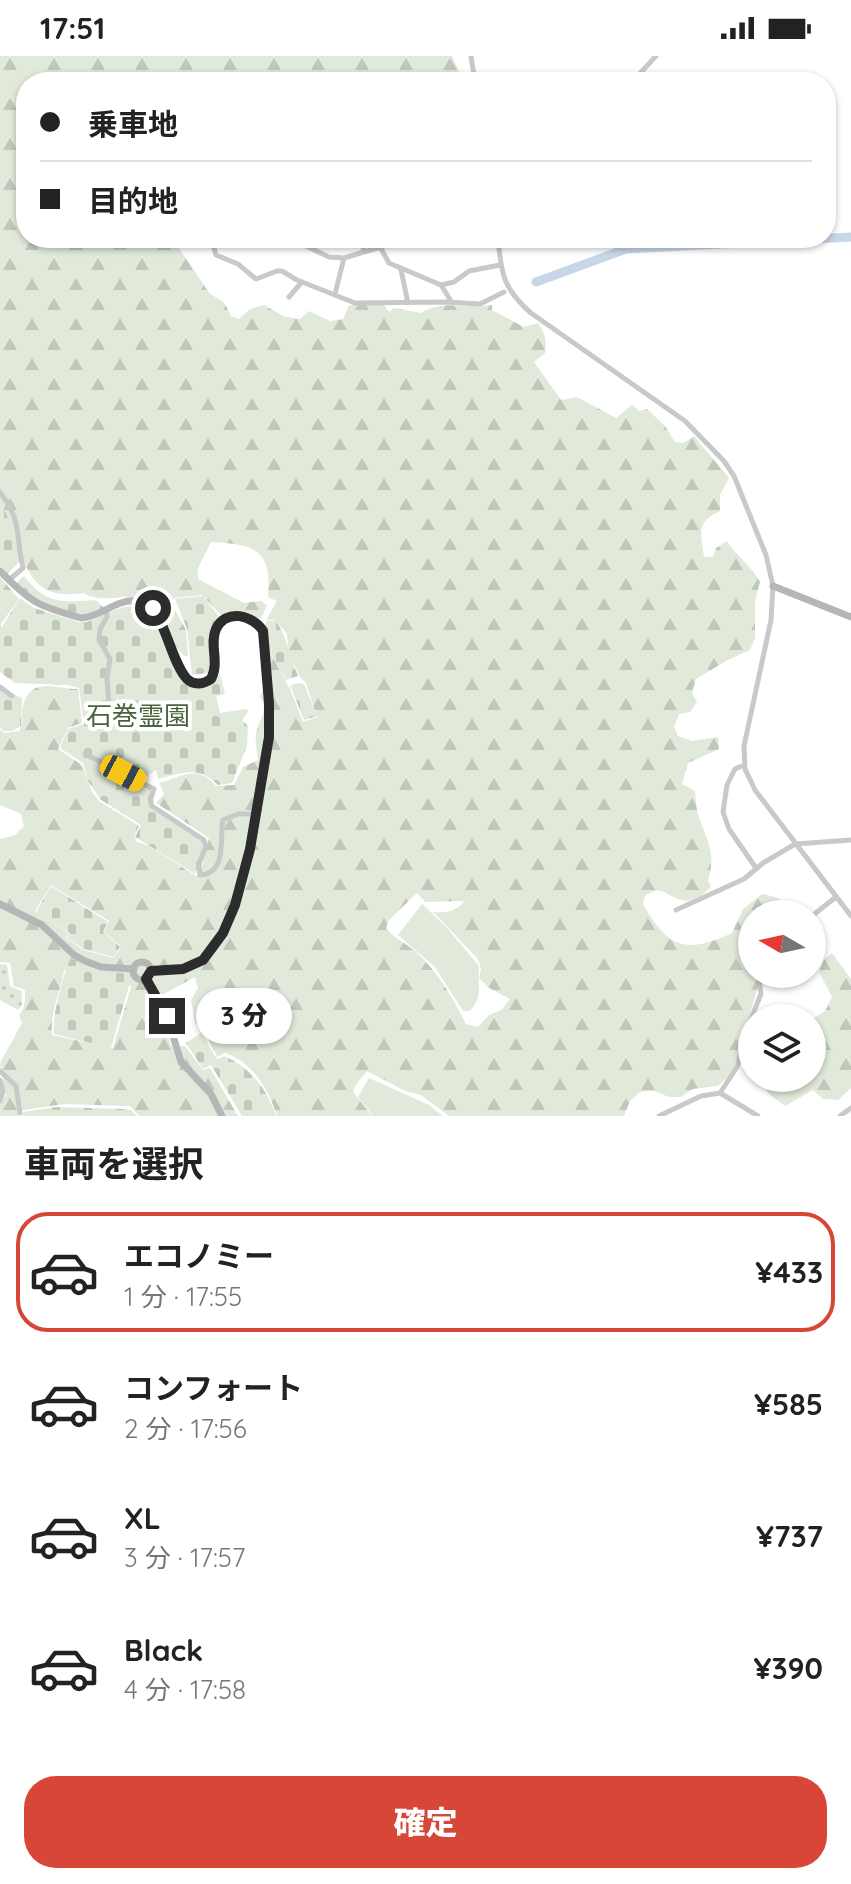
<!DOCTYPE html>
<html lang="ja">
<head>
<meta charset="utf-8">
<style>
  body { margin:0; font-family:Quicksand,"Noto Sans JP",sans-serif; background:#f6f6f6; color:#222; height:100vh; display:flex; flex-direction:column; font-size:30px; white-space:nowrap }
  * { box-sizing:border-box; margin:0 }
  p { font-size:26px; color:#767676 }
  .icon { flex:none; width:44px; height:44px; fill:none; stroke:currentColor; stroke-width:2; stroke-linecap:round; stroke-linejoin:round }
  .map { position:relative; height:1060px; overflow:hidden }
  .panel { display:flex; flex-direction:column; background:#fff; flex:1 }
  .panel>* { flex:none }
  .guide { position:absolute; left:16px; top:16px; width:820px; height:176px; border-radius:32px; box-shadow:0 2px 6px #0004; display:grid; align-content:center; height:176px; padding:0 24px; background:#fff }
  .needle { width:52px; rotate:279deg }
  .fabs { position:absolute; left:738px; top:844px; display:grid; gap:16px }
  .fabs a { display:grid; place-items:center; width:88px; height:88px; border-radius:50%; background:#fff; box-shadow:0 2px 6px #0004; font-size:40px }
  .end { position:absolute; width:36px; height:36px; margin:-18px; border:10px solid #2c2c2c; background:#fff; box-shadow:0 0 0 4px #fff }
  .from { border-radius:50% }
  .bubble { position:absolute; height:56px; border-radius:28px; background:#fff; box-shadow:0 2px 6px #0004; font-size:26px; font-weight:800; line-height:56px; text-align:center }
  .car { position:absolute; width:24px; height:48px; margin:-24px -12px; border-radius:10px; box-shadow:0 0 6px 2px #0007; background:linear-gradient(#f5c518 24%,#345 0 40%,#f5c518 0 76%,#345 0 86%,#f5c518 0) }
  .guide b { display:flex; align-items:center; gap:28px; height:76px; font-size:30px }
  .guide b+b { border-top:2px solid #e0e0e0 }
  .guide i { width:20px; height:20px; background:#222 }
  ul { padding:0; list-style:none }
  li { display:flex; align-items:center; gap:24px; height:120px; margin:0 16px 12px; padding:0 8px; border:4px solid transparent; border-radius:32px }
  li div { flex:1 }
  li b { display:block; font-size:30px }
  li em { font-style:normal; font-weight:800 }
  li.current { border-color:#d84638 }
  li>.icon { width:72px; height:72px; stroke-width:1.5 }
  h2 { padding:0 24px; font-size:36px; line-height:96px }
  .button { display:flex; gap:16px; margin-top:auto; padding:16px 24px }
  .button a { flex:1; height:92px; border-radius:32px; background:#d84638; color:#fff; font-size:32px; font-weight:800; line-height:92px; text-align:center }
  .status { display:flex; justify-content:space-between; align-items:center; height:56px; padding:0 40px; background:#fff; direction:ltr }
  .status svg { height:22px; fill:currentColor }
  .map>svg:first-child { display:block }
  .grass { fill:url(#grass-dots) }
  .forest { fill:url(#forest-firs); fill-rule:evenodd }
  .cemetery { fill:url(#cemetery-stones) }
  .pitch { fill:#e0e9da }
  .lines { fill:none; stroke-linecap:round; stroke-linejoin:round }
  .river { stroke:#c7d6e8; stroke-width:9 }
  .street { stroke:#c9c9c9; stroke-width:5 }
  .secondary { stroke:#b6b6b6; stroke-width:7 }
  .route { stroke:#2c2c2c; stroke-width:10 }
  .labels { text-anchor:middle; stroke-width:8; stroke-linejoin:round; paint-order:stroke }
  .park-label { font-size:26px; fill:#49643d; stroke:#fff }
</style>
</head>
<body>
<div class="status"><b>17:51</b><svg viewBox="0 0 49 12"><path d="M0 12V9h3v3zM5 12V6h3v6zM10 12V3h3v9zM15 12V0h3v12zM26 1h20v11H26zM47 4h2v5h-2z"/></svg></div>
<div class="map">
<svg width="851" height="1060" viewBox="0 0 851 1060">
  <defs>
    <pattern id="grass-dots" width="8" height="8" patternUnits="userSpaceOnUse" patternTransform="scale(2)"><rect width="8" height="8" fill="#e0e9da"/><path d="M2 2h.1M6 6h.1" fill="none" stroke="#c0c8bb" stroke-width="1.8" stroke-linecap="round"/></pattern>
    <pattern id="forest-firs" width="22" height="20" patternUnits="userSpaceOnUse" patternTransform="scale(2)"><rect width="22" height="20" fill="#e0e9da"/><path d="M5 1l3.5 6h-7zM16 11l3.5 6h-7z" fill="#c0c8bb"/></pattern>
    <pattern id="cemetery-stones" width="16" height="16" patternUnits="userSpaceOnUse" patternTransform="scale(2)"><rect width="16" height="16" fill="#e0e9da"/><path d="M2 7V4a2 2 0 0 1 4 0v3zM10 15v-3a2 2 0 0 1 4 0v3z" fill="#c0c8bb"/></pattern>
  </defs>
  <rect width="100%" height="100%" fill="#fff"/>
  <!-- grass -->
  <path class="grass" d="M0,908L7,909L10,930L22,935V949L18,954L0,944Z"/>
  <!-- forest -->
  <path class="forest" d="M0,0H452L464,26H26V182H172L210,238L224,246L231,260L239,263L250,253L264,249L285,261L300,263L309,255L330,265L343,263L349,249H384L389,256L394,252L421,257C443,243 467,253 492,249V254L524,271L538,267C545,277 547,284 545,297L534,306L561,344L577,341L616,362L632,349L639,355L647,353L665,370L675,386L683,387L694,380L729,422L720,439V455C695,467 701,477 704,501H713L716,492L727,485C737,501 751,509 760,526L755,545V582L750,594L726,605L696,623L692,637L697,646L690,656L679,658L674,671L678,680L692,685L718,681L719,693L688,707L682,728L695,735C696,744 696,753 699,761C708,787 716,797 708,825L711,830C706,838 692,847 682,844C665,841 664,827 645,840L643,848C668,893 686,898 732,877L743,853L762,838C776,840 787,845 793,858H752V918H768L758,931L733,1014L727,1022L718,1030L693,1033L681,1041H669L654,1035L640,1036L630,1045L624,1060H449L421,1039L405,1035L367,1015L355,1030L353,1036L372,1060H277C268,1033 253,1006 225,997L217,1001L203,971L195,967L191,944L198,932L195,921L153,944L163,961L171,990H185L203,1014L210,1012L238,1060H139L130,1050L64,1048L17,1055L19,1060H0V1049L6,1039L0,1007L22,967L19,959C26,951 25,944 25,934L14,930L10,907L0,906V783L15,779L24,770L21,758L0,749V674L4,677L19,675C24,666 21,659 23,650C30,619 60,634 78,633L82,667L68,672L58,693L82,709L92,736L99,745L139,770L134,781L137,786L149,790L196,820L202,812L209,782L156,747L164,738L159,727C183,720 197,708 216,730L234,729L243,711L258,704C257,696 255,686 256,678C258,664 270,656 260,641L262,636L272,637L265,571H267L272,600L290,633L303,666L317,661L306,627L300,621L289,598L287,578L274,563L266,564L277,545L268,541C272,495 257,488 211,486L198,512V523L244,547L261,545L267,549L261,563C247,555 238,554 222,560L202,539L174,542L173,550L186,574L188,600H184L175,590L156,549C150,546 143,543 137,542C119,538 101,548 84,537C47,542 35,532 20,498L19,506L14,479L0,446ZM51,829L109,865L104,876L121,891L114,902L84,894L66,882L69,877L35,855ZM417,837L425,846L464,845C458,856 445,857 433,856L478,903L481,913L479,922L489,932L510,943L501,954L489,959L478,971L466,968C452,940 438,916 415,895C405,886 394,883 386,872L389,864ZM70,913L127,925L131,931L113,992L52,979C50,956 60,937 64,915Z
    M0,521L19,543L1,568L2,580L92,633L0,601Z
    M832,897L851,923V1032L838,1044L823,1043L813,1034L785,1050L770,1039L760,1026L762,1022H812V962H757L767,950L784,949L814,962L825,955L832,941L819,916L824,904Z"/>
  <!-- cemetery -->
  <path class="cemetery" d="M0,446L13,472L19,506L7,518L0,509Z
    M24,520C46,549 63,546 96,544L104,552L83,559L71,557L32,543L16,527Z
    M203,540L220,562L211,582L213,616L192,619L187,573L175,543Z
    M20,542L34,552L79,566H86C100,561 121,549 135,550C159,552 173,610 186,629C201,636 211,631 220,618L225,638L216,640L220,657L247,653L248,656L242,664L248,670L247,690L232,727L218,729C198,709 183,717 158,723L156,714L141,724L156,732L153,748L207,785V792L195,818L135,781L141,769L101,744L88,725L83,707L60,692L68,673L84,668L79,632L68,629L15,627L0,616V574Z
    M275,564C288,581 289,600 298,620L286,624L273,602L265,569L267,565Z
    M299,627L304,628L317,660L304,664L290,629Z
    M0,634L12,642L13,638L22,642L21,670L12,675H3L0,671Z
    M51,830L108,866L103,876L120,891L114,901L84,893L67,882L70,877L36,856Z
    M71,902L91,913L128,918L131,923L111,992L54,978C51,964 64,915 71,902Z
    M201,977L217,1003L224,1000C250,1011 267,1033 276,1060H242L211,1009L203,1013L186,987Z
    M56,1051L125,1053L131,1054L137,1060H23V1056Z"/>
  <!-- pitch -->
  <path class="pitch" d="M422,848L447,872L479,910C477,929 484,939 470,955H463L435,911L398,879Z
    M369,1022L429,1049L443,1060H373L358,1041Z"/>
  <g class="lines">
    <!-- river -->
    <path class="river" d="M536,226L626,193L851,181"/>
    <!-- street -->
    <path class="street" d="M471,0L475,26
      M632,26L656,0
      M211,182L216,199L238,208L256,223L277,215H282L297,224L355,247L447,246L480,248L504,236
      M360,182L364,195
      M498,182C501,217 503,233 531,257L685,365L724,405L734,420L766,499L773,530L771,564L744,690L745,713L755,734L851,860
      M306,190L329,201L344,202
      M380,191L389,207L441,229L454,226L469,215L500,209
      M401,214L408,247
      M441,229L451,245
      M335,238L344,202L411,182
      M289,241L302,226
      M0,436C23,467 15,479 23,512L9,524
      M106,554L107,561L100,573L99,584L110,603L107,623L109,650
      M0,631L12,640
      M85,698L154,733L150,743L152,750L204,784L206,790L199,808L200,819C228,817 219,782 223,764L238,758H255
      M744,709L735,713L727,729L723,756L729,773L756,812
      M676,854L744,823L763,807L795,788L851,784
      M812,860L836,841
      M0,1015L16,1030L20,1057
      M0,1024L3,1035L0,1045
      M720,1037L758,1060
      M659,1060L701,1040L720,1037L737,1011L748,970L761,938L758,918
      M840,1060L851,1052"/>
    <!-- secondary -->
    <path class="secondary" d="M0,515C31,547 38,550 81,562C101,561 116,543 136,545C171,549 167,609 192,626L206,627L215,616L214,581L220,567L232,560L250,562L256,566L263,575L270,662L269,681C260,735 247,867 204,903C189,915 170,915 151,915
      M773,530L851,561
      M0,848L42,869L74,899L85,905L101,911L134,913
      M133 915a9 9 0 1 1 18 0a9 9 0 1 1-18 0Z
      M146,923L167,960L181,1006L211,1038L222,1060"/>
  </g>
  <g class="lines">
    <!-- route -->
    <path class="route" d="M153,552C166,570 174,610 187,623C194,630 204,628 211,623C220,606 209,589 216,573C226,552 253,559 263,575L269,647V681L250,793L235,849L223,877L203,904L183,913L151,915L146,923L167,960"/>
  </g>
  <g class="labels">
    <!-- park labels -->
    <g class="park-label">
      <text x="138" y="669">石巻霊園</text>
    </g>
  </g>
</svg>
<div class="fabs">
<a><svg class="needle" viewBox="-14 -14 28 28"><path d="M0-13l5 13h-10z" fill="#e53935"/><path d="M0 13l5-13h-10z" fill="#767676"/></svg></a>
<a><svg class="icon" aria-label="layers" viewBox="0 0 24 24"><path d="M12 4l9 5-9 5-9-5zM3 14l9 5 9-5"/></svg></a>
</div>
<i class="end from" style="left:153px;top:552px"></i>
<i class="end" style="left:167px;top:960px"></i>
<div class="bubble" style="left:196px;top:932px;width:96px">3 分</div>
<i class="car" style="left:123px;top:717px;rotate:118deg"></i>
<div class="guide">
<b><i class="from"></i>乗車地</b>
<b><i></i>目的地</b>
</div>
</div>
<section class="panel">
<h2>車両を選択</h2>
<ul>
<li class="current"><svg class="icon" aria-label="car" viewBox="0 0 24 24"><path d="M5 17H2v-5l4-1 3-4h7l3 4 3 1v5h-3M9 17h6M6 11h13"/><circle cx="7" cy="17" r="2"/><circle cx="17" cy="17" r="2"/></svg><div><b>エコノミー</b><p>1 分 · 17:55</p></div><em>¥433</em></li>
<li><svg class="icon" aria-label="car" viewBox="0 0 24 24"><path d="M5 17H2v-5l4-1 3-4h7l3 4 3 1v5h-3M9 17h6M6 11h13"/><circle cx="7" cy="17" r="2"/><circle cx="17" cy="17" r="2"/></svg><div><b>コンフォート</b><p>2 分 · 17:56</p></div><em>¥585</em></li>
<li><svg class="icon" aria-label="car" viewBox="0 0 24 24"><path d="M5 17H2v-5l4-1 3-4h7l3 4 3 1v5h-3M9 17h6M6 11h13"/><circle cx="7" cy="17" r="2"/><circle cx="17" cy="17" r="2"/></svg><div><b>XL</b><p>3 分 · 17:57</p></div><em>¥737</em></li>
<li><svg class="icon" aria-label="car" viewBox="0 0 24 24"><path d="M5 17H2v-5l4-1 3-4h7l3 4 3 1v5h-3M9 17h6M6 11h13"/><circle cx="7" cy="17" r="2"/><circle cx="17" cy="17" r="2"/></svg><div><b>Black</b><p>4 分 · 17:58</p></div><em>¥390</em></li>
</ul>
<div class="button"><a>確定</a></div>
</section>
</body>
</html>
